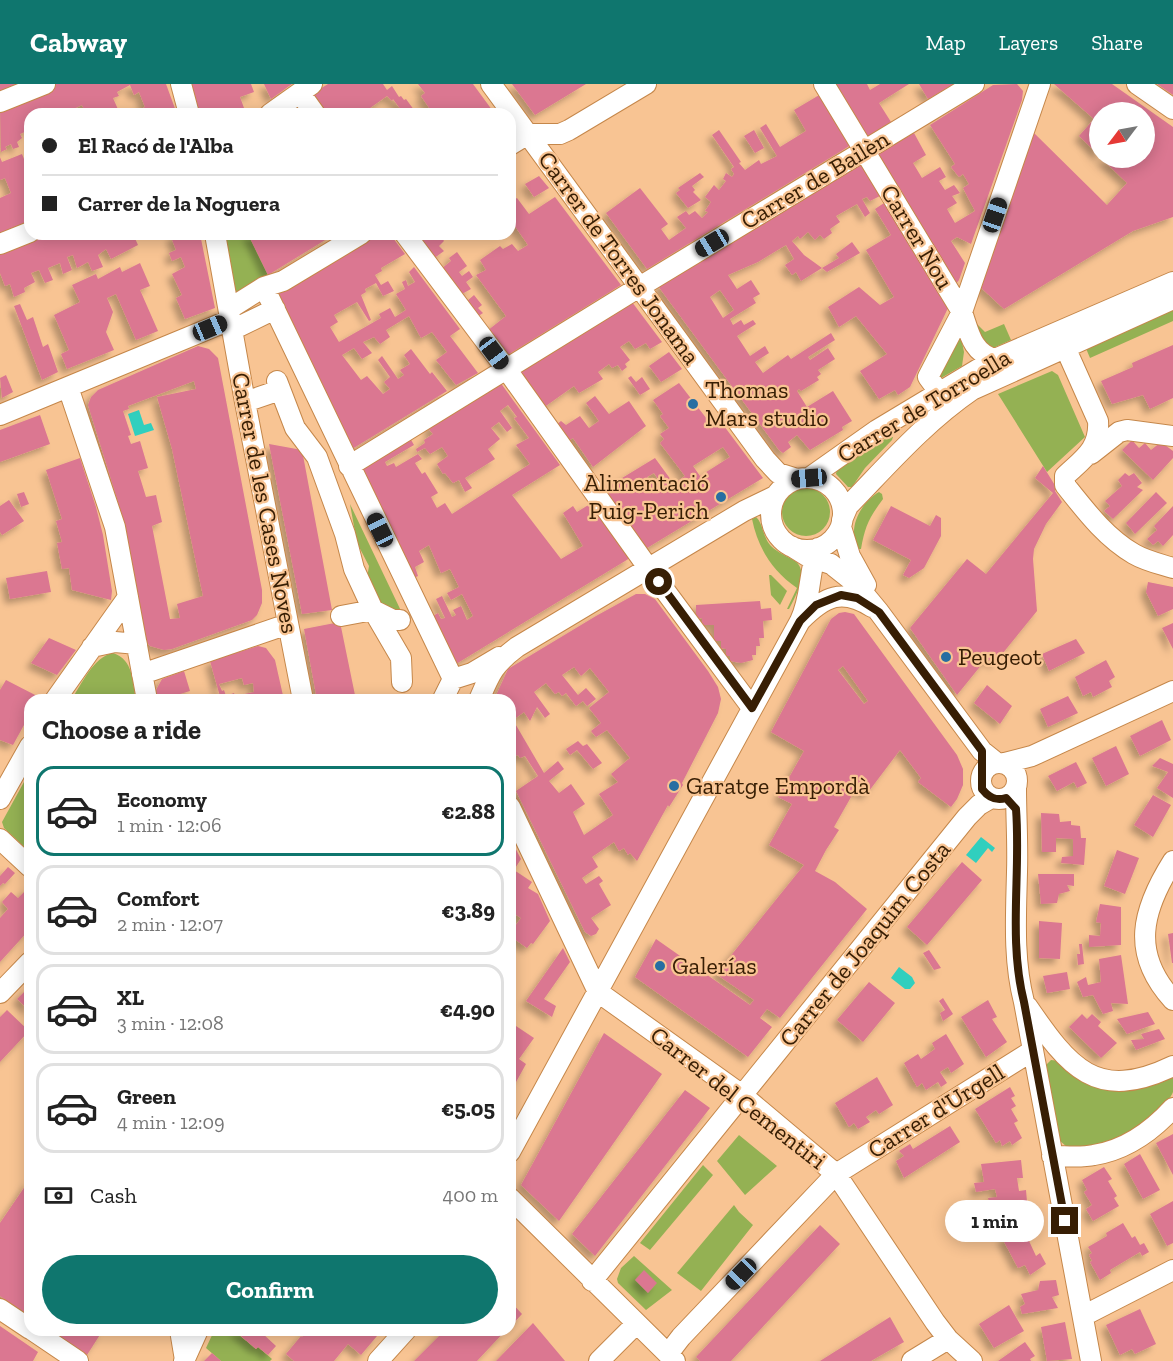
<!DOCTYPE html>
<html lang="en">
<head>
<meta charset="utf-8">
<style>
  body { margin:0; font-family:"Zilla Slab",serif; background:#f2f2f2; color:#222; height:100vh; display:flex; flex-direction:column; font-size:22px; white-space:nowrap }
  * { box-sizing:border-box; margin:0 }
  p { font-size:20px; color:#767676 }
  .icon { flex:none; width:33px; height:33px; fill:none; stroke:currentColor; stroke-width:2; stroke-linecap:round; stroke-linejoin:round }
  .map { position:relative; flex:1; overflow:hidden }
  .panel { position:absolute; left:24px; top:610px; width:492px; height:642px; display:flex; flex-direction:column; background:#fff; border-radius:18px; box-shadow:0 3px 15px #0003 }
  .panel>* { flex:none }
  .top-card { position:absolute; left:24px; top:24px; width:492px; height:132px; border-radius:18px; box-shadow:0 3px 15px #0003; display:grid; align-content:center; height:132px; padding:0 18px; background:#fff }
  .needle { width:39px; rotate:238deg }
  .controls { position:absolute; left:1089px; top:18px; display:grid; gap:12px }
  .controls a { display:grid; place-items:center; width:66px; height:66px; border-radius:50%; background:#fff; box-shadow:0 3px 15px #0003; font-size:30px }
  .end { position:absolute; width:27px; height:27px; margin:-14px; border:8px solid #371e04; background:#fff; box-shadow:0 0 0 3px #fff }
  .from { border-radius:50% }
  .bubble { position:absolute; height:42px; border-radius:21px; background:#fff; box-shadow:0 3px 15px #0003; font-size:20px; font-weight:700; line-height:42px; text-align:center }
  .car { position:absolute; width:18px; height:36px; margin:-18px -9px; border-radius:8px; box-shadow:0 0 4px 2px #0007; background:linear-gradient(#222 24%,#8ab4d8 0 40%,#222 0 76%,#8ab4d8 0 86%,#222 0) }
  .top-card b { display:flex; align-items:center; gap:21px; height:57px; font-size:22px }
  .top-card b+b { border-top:2px solid #e0e0e0 }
  .top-card i { width:15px; height:15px; background:#222 }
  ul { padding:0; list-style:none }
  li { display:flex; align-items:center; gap:18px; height:90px; margin:0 12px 9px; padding:0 6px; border:3px solid #e0e0e0; border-radius:18px }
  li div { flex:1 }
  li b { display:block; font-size:22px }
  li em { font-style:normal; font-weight:700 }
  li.active { border-color:#0f766e }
  li>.icon { width:54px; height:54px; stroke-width:1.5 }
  h2 { padding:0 18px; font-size:27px; line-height:72px }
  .pay { display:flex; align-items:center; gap:15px; height:66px; padding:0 18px; font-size:22px }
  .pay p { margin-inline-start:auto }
  .primary-button { display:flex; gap:12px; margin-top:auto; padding:12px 18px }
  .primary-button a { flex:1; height:69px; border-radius:36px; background:#0f766e; color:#fff; font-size:24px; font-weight:700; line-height:69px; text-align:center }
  header { display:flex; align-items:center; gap:36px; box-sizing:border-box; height:84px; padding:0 30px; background:#0f766e; color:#fff }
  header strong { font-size:28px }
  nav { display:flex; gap:33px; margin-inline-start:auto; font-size:21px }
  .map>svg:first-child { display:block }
  .green { fill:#94b153 }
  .water { fill:#30cfbe }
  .building { fill:#db7791; fill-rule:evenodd; filter:url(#shadow) }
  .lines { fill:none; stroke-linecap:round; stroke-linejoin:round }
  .minor-casing { stroke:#c5874a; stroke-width:22 }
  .minor { stroke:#fff; stroke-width:20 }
  .route { stroke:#371e04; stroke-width:8 }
  .poi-dot { fill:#266ea2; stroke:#f8c493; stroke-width:2 }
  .labels { text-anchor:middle; stroke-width:4.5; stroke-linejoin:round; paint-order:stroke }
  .street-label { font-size:24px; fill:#371e04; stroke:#f8c493 }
  .poi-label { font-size:24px; fill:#371e04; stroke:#f8c493; text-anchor:start }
</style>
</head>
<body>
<header>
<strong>Cabway</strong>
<nav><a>Map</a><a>Layers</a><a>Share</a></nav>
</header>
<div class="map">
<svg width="1173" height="1277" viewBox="0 0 1173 1277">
  <defs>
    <filter id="shadow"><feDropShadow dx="-5" dy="5" stdDeviation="3" flood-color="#0004"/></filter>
  </defs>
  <rect width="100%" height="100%" fill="#f8c493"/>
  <!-- green -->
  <path class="green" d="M223,150H248L270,195L231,219Z
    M1173,223V237L1090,274L1085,262Z
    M976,239L985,248L1004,240L1011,256L991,265L984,263Z
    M961,253L964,268L962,282L934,298Z
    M1052,287L1058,291L1085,353L1047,388L998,310Z
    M890,352L893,353L892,356L865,384L852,403H848L836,390L837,384Z
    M782 428a24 24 0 1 1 48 0a24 24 0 1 1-48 0Z
    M879,408L882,410L883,415C869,434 865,442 861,465H859C857,461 854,455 854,450C853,434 865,416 879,408Z
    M350,420L402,529L383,526L367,494L369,482L357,459Z
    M756,433C763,439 763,454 771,462C778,469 787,472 795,477C810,488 795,513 789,525H787L797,504C772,487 758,464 752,435Z
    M769,491H771L787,507L780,521L771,511Z
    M113,569C134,576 132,597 136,616H71C82,600 93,573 113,569Z
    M30,687V768L4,744L2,738Z
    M1051,976C1062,976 1069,989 1078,995C1108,1016 1141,999 1173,989C1173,995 1173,1003 1173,1008C1171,1014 1163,1021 1158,1026C1134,1048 1102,1069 1067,1063L1059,1056L1045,986L1046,981Z
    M739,1051L777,1082L745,1111L717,1077Z
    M703,1081L713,1091L650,1166L640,1159Z
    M734,1121L739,1128L753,1141L701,1207L677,1189Z
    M634,1172L672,1206L646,1226L618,1199L617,1195L621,1184Z
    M214,1247H234L256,1265L258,1263L272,1275L270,1277H221L206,1264Z"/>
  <!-- water -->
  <path class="water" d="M139,326L144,341L151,339L154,346L135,352L128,330Z
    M981,753L995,764L992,768L988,764L976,779L966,771Z
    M899,883L912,893L915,899L910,905H905L891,894Z"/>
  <!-- building -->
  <path class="building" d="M0,0H20L0,9Z
    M55,0H166L177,30H136L135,28L145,23L139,8L134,11L130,1L117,8L119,12L113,14L120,30H86L82,21L71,26L72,28L66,30H30V43L26,44L27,47L20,50L22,54L17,58L19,63L13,65L11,60L5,63L7,65L1,68L0,22Z
    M185,0H251L254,8L240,13L244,24L228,30H193Z
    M264,0H292L271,15Z
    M328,0H383L387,6L392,2L399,13L401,12L404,16L406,15L417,30H404L393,15L392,17L387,12L370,24L374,30H327L312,10Z
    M418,0H473L495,30H430L432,28L421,12L425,9Z
    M512,0H586L535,31Z
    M831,0H867L870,6L880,0H909L879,19L891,38L864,55Z
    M919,0H954L928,15Z
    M1017,0L1023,7L1022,16L971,160L957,153L951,157L965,179L959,196L955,201L873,73L914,49L926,71L913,79L922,94L940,83L946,93L939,97L945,106L954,101L960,109L952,112L957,119L947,125L955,139L975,127L963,104L969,100L963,90L959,93L951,83L955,80L930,41L993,1Z
    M1054,0H1112L1173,43V133L1133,147L1004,225L977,200L1033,48L1107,121L1127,99L1101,74H1144V28H1100V72L1079,52L1094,35Z
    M1157,0H1173V11Z
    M821,10L851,61L647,185L606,129L640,104L668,140L661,145L669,156L686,144L677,133L686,127L689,131L695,127L702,134L708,128L705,127L711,118L705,113L714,101L719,106L726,97L723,95L726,89L732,93L734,90L731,85L734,83L712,51L719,46L741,78L739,79L745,86L759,76L761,80L777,72L760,44L766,40L780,63L806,47L794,26Z
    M754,46L764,64L755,69L744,52Z
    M22,70L24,75L30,72V137L0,150V114L11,109L5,94L0,96V73L2,78Z
    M860,79L880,112L870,117L867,113L862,115L870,129L865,133L857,120L836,132L840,138L830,145L832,149L824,155L820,151L815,156L808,148L800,155L798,152L792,157L804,171L822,184L801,197L796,188L792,191L785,181L794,175L786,161L758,178L728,191L737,205L751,196L760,210L753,214L756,219L730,235L733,241L741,236L744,241L753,236L756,240L737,252L750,272L765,262L769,269L755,278L763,289L788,271L791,275L831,249L835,256L808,273L810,276L828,264L835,275L818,286L821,290L817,293L819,296L801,307L799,305L797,307L807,323L833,307L852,337L842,343L843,346L810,366L797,351L788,358L791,363L783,369L779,366L658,202ZM720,206L734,226L723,234L710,213Z
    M700,89L704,93L692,102L695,106L693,108L701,116L688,124L676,109L680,106L678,104Z
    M539,92L549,104L534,113L525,100Z
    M555,113L621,201L506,272L487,247L506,232L476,191L486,186L480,176L500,162L503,165L512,160L518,167L528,161L510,135V118L517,114L529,130Z
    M884,119L948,224L910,303L898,311L895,306L879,315L860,287L887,270L856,232L839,243L828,223L859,203L880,221L894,213L866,166L891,151L875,125Z
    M44,150H133L138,161L111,175L106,165L98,171L103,183L92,187L88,178L77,184L73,171L67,173L72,186L63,190L60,179L48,184L53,196L45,199L39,186L31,189L35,198L24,204L25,208L14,213L10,200L5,202L0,189V168Z
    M176,150H200L215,224L185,235L176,214L182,211L172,190L185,183L181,173L172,177L169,169L176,166L171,153Z
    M248,150H335L268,191Z
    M377,150H390L405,170L381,184L382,187L375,191L381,201L388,197L394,207L383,212L376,199L365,205L366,208L361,211L371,236L369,237L357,218L334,231L338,238L330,243L339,258L381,234L379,230L390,224L395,233L406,226L396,210L405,205L402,198L406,196L408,202L415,198L409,188L414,183L460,245L450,252L478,289L456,301L436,276L447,268L432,248L421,254L409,232L386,246L390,253L380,260L374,253L363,258L372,269L362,275L354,264L342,271L361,296L367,292L383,310L390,305L384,298L390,293L378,276L382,272L398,295L404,291L400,286L410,280L404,271L411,265L430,290L432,288L447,307L352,365L278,210Z
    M415,150H439L444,157L439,162L444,167L433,175Z
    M852,158L860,169L827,188L822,184L839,174L836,170Z
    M457,168L467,182L459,188L462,192L469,187L473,193L466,198L471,205L460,211L441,185L451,177L449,174Z
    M140,179L150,202L140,206L158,247L136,256L116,210L107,214L113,228L106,248L114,266L67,285L61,270L69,266L54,231L80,218L72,201L96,190L98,195L120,183L122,188Z
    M474,211L482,221L478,224L483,229L477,233L466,218Z
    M632,218L662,258L650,265L646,259L635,265L629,257L620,263L630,276L625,280L627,283L622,287L618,281L612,284L609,280L598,288L603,295L579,309L574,302L543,324L517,287Z
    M20,220L27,236L33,233L43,263L48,260L58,288L42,296L14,222Z
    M1173,261V314L1150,325L1143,311L1112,320L1101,297L1133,283L1132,279Z
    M198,262L209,265L218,274L262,506V519L257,531L252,536L172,565L164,566L150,562L145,556L119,421L88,321L91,313L98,306ZM194,297L196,305L157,313L172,365L203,512L177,520L180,534L170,535L152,442L162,438L156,411L146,413L138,387L148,384L140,357L131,360L128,352L131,351L123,327L129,325L128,322Z
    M669,268L682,285L661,298L649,282Z
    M6,291L13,308L2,314L0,294Z
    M631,292L636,298L642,293L650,305L640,311L628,294Z
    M500,298L560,381L512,411L561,475L583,462L563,429L573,422L577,428L590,420L630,474L456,580L433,532L438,529L441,535L445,534L436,515L442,512L452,533L456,531L453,526L461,522L467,536L473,532L462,510L451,516L447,509L459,503L450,485L441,489L429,461L419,467L424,478L415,483L418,492L414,494L361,384L410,354L414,361L385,378L387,382L394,379L396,383L418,370L422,375L415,379L422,390L425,388L438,409L431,413L437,424L445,419L452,430L530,380L516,361L529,354L514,334L517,333L508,321L500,327L512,344L507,348L499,338L491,344L500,355L488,365L495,375L465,394L472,404L465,408L459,396L453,399L445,389L443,390L437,380L448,372L442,363L430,370L425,364L417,368L416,365L425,359L424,356L433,350L427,343Z
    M679,299L710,339L718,334L763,394L647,464L604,405L655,374L674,400L685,392L660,359L664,355L660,350L669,344L660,332L663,330L653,316ZM723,363L730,373L700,392L693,382ZM654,389L658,395L651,399L647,393Z
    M595,312L609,330L629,317L646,342L593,383L573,354L568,357L556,341L561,337L566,341L580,332L589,344L599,337L586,319Z
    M40,331L50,360L0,378V346Z
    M1132,356L1139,364L1145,359L1151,366L1161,358L1173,367V374L1153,396L1122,366Z
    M269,360L302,366L332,526L302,530Z
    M80,374L96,423L103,451L112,507L111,516L72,506L69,484L62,485L57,459L62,458L56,437L62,435L46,386Z
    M1043,382L1056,403L1055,407L1062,418L1046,440L1034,465L1033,475L1037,527L994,580L987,574L957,611L910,544L967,475L986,490L1053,409L1035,394Z
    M1125,389L1129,392L1134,389L1142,399L1137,403L1143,406L1113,435L1104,427L1110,422L1105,417L1122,402L1118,396Z
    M24,408L29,420L21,423L17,410Z
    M1156,408L1167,419L1135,450L1126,439Z
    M9,416L24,437L2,451L0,448V422Z
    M891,422L930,442L936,431L941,434V452L924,484L909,494L903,491L911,476L873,456Z
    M1173,422V451L1163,462L1158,457L1153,461L1147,455L1157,446L1154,442Z
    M47,487L51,508L10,515L6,494Z
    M1148,498L1173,503V525L1158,532L1146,508Z
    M636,510H645L655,515L708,587L718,603L721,615L718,629L682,699L683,701L669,723L668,721L637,777L630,769L628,771L624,764L619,767L614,758L592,773L598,783L582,794L586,800L599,792L603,797L599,800L611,821L591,834L599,845L596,850L591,852L585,848L516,707L538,692L525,672L520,674L518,671L510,674V616H494L508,585L596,532ZM574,583L581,592L590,584L609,608L589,624L601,639L591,647L596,653L607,646L630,674L611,690L618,698L599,710L613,731L584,751L573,728L585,720L571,700L559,709L549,697L564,685L558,677L544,689L513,636L524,628L530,637L537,623L545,634L550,630L534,608L546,599L555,610L559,608L562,612L566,609L576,622L583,617L587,622L596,615L586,604L578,611L562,591Z
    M760,517L761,525L771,524L772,536L763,537L764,554H759L760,562H756V571H752L753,576L741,579L730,577V572H726V565L721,564V557H714V541H702V534L696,535V521Z
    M845,528L854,530L957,671L963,685V701L957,715L951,723L918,698L921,694L900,666L866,711L855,706L834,743L839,746L826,766L815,787L835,798L867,825L780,934L767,925L760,934L772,943L748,973L635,893L656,855L750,921L754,916L716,890L804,781L769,761L792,720L778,713L804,667L771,648L831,535L839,529ZM843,582L868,617L864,620L838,586Z
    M340,538L356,616H317L304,545Z
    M1173,539V565L1162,544Z
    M49,554L76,566L57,591L31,579Z
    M1076,555L1085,569L1049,587L1042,570Z
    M258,562L266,564L275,576L284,616H221L210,577ZM242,594L244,601L253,599L254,608L235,612L234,609L226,612L224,606L222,607L219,600Z
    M1106,576L1115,593L1109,597L1112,603L1093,613L1091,608L1083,612L1075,593Z
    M184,587L190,607L180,610L182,616H156L155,608L162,595Z
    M6,596L39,613L37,616H30V630L13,661L0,656V606Z
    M987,601L1012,622L1000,640L974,619Z
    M1068,612L1078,629L1048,643L1040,625Z
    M1162,636L1171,656L1140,672L1130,652Z
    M578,657L583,662L587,660L602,679L593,685L577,666L570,671L566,665Z
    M1116,662L1129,690L1106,702L1092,674Z
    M1160,674L1173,680V714L1157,704L1168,688L1152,682Z
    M1076,678L1087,699L1077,704L1074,698L1057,707L1048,692Z
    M1153,711L1171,721L1153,753L1134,741Z
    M1041,729L1059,730L1060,738L1071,737V741L1080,742L1081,754H1086L1084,781L1061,779L1062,773L1073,772V755L1056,754V768H1042Z
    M511,756L521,775L514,786L532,798L528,804L538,810L550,837L533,860L531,859L527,864L513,854L510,857V849L521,834L510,827Z
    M1117,766L1139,774L1125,810L1104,802Z
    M962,778L982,796L927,861L907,843Z
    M8,783L15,789L5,800L3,799L0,802V792Z
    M1038,790H1074V802L1067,801L1070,807L1059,810L1057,819L1041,820Z
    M30,802V845L0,878V834L8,825L2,818L11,808L18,814Z
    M1100,820L1121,823V861L1089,863V851L1100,852L1101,839L1096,838Z
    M1039,837L1062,839L1060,875L1039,874Z
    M1173,849V879H1172L1168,850Z
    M1079,860H1082L1084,880L1078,881L1077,870H1080Z
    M563,864L570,878L544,915L556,922L552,933L526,917Z
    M929,866L941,884L934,886L923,869Z
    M1121,871L1128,920L1111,919L1113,927L1103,930L1093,911L1083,913L1077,898L1086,893L1088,901L1101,898L1099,875Z
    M1067,888L1070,905L1047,909L1043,892Z
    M869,898L895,919L863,958L837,936Z
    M30,902V927L17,915Z
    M943,914L953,930L943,937L940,929L945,926L939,917Z
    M988,916L997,933L992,935L1007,958L986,973L961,933Z
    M7,926L29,947L0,978V933Z
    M1148,928L1155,940L1127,950L1117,935Z
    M1082,930L1087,935L1092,930L1101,938L1098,942L1117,959L1101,974L1069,943Z
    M510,938L534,954L519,975L526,980L510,1009Z
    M1159,945L1165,955L1136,966L1131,956L1144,955L1141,950Z
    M604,949L662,990L559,1137L521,1101Z
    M946,950L964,980L951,989L948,983L940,988L947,999L941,1003L938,998L926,1006L922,999L917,1003L904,979L918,970L921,975L935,965L932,959Z
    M877,993L893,1021L879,1030L876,1026L866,1033L870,1038L858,1045L854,1039L849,1043L835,1019Z
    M1010,1003L1015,1012L1011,1014L1016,1022L1011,1025L1018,1037L1014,1039L1022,1054L1012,1061L1010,1057L1002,1062L1000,1056L996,1059L975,1025Z
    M685,1006L710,1024L595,1172L572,1150Z
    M950,1042L960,1058L904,1094L896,1077L904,1072L899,1067L910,1060L913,1065Z
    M1173,1050V1091L1156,1059Z
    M1140,1070L1160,1106L1143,1115L1124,1080Z
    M1021,1076L1023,1094H1017L1019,1107L1026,1106L1027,1118L1022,1117L1023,1125L992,1128L988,1114L997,1113L995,1105L976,1108L974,1099L984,1098L981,1080Z
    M1104,1083L1112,1095L1108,1097L1117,1112L1114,1114L1119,1122L1093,1137L1086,1125L1092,1121L1084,1108L1087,1106L1082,1096Z
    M30,1095V1232L0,1212V1139Z
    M1173,1117V1159L1167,1162L1150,1130Z
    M1123,1139L1132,1154L1135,1152L1140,1161L1144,1159L1149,1168L1142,1172L1140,1168L1110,1186L1111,1189L1100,1196L1090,1178L1092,1177L1089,1171L1092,1169L1088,1163L1107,1152L1106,1149Z
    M820,1141L840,1160L731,1277H700L696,1273Z
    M1023,1144L1036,1172L1040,1169L1046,1180L1030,1191L1025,1181L1018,1184L1002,1154Z
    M644,1186L657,1199L648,1209L635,1196Z
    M1056,1196L1059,1211L1052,1213L1058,1224L1022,1230L1020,1223L1025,1220L1021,1210L1038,1206L1040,1197Z
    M510,1217L522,1230L510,1243Z
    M1009,1221L1024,1247L994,1264L979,1240Z
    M1140,1225L1156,1260L1135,1270L1132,1265L1120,1271L1106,1241Z
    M890,1233L904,1258L871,1277H820Z
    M1065,1238L1072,1275L1047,1277L1041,1243Z
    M533,1239L565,1277H496Z
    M0,1242L38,1268L33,1277H0Z
    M51,1246H103L87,1271Z
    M234,1246H264L262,1249L276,1262L268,1271L258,1263L256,1265Z
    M308,1246H350L355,1251L356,1249L354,1246H370L377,1252L361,1271L348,1260L334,1277H294L286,1270L301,1252L302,1253Z
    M445,1246H506L477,1277H414Z
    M1025,1258L1035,1272L1030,1275L1031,1277H998Z
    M212,1269L221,1277H204Z"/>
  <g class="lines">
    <defs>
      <path id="minor" d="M181,0L189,30
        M491,0L765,375L778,389L797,395
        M824,0L962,228C969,248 972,269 995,275
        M1137,0L1173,25
        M300,9L315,30
        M0,18L45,0
        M270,30L312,0
        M510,61L528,50H560L569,46L646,0
        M215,150L245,318L303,616
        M405,150L507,286L649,485L752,624
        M0,160L30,148
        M264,203L453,595
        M229,225L264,203L283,197L361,150
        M232,246L275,225
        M1065,263L1098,337C1100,365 1083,375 1065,392V401C1085,426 1105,453 1134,470C1146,477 1160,480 1173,484
        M277,297L295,344L317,373L345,450L354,485L373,526L401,574L402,598
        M68,303L115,443L147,616
        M939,308L928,293L962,228L1040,0
        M245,318L280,306
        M0,331L230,236
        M1091,370L1119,348L1127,346L1173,352
        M349,382L641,202L974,0
        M809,394L877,346L995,275L1173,198
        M771 430a36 36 0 1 1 72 0a36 36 0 1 1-72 0Z
        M842,436L848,422C888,381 924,339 972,306L1173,215
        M841,443L850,472L866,501
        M791,462L807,472L831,480L855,499L879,528L982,667L997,679
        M341,532L373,526L393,536H400
        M801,536C825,512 842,504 872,523
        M92,563L115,558L137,560
        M142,590L288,540
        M443,615L453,595L472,589L499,573
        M55,616L128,513
        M479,616C490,590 493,581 517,563L744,427L775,412
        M981 697a18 18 0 1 1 36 0a18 18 0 1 1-36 0Z
        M1005,679L1032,672L1173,607
        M1016,704C1016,732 1018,760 1017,788C1016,832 1013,875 1024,918L1091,1277
        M0,715L30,662
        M510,723L598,908L742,1011L836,1090L935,1238L948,1255L972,1277
        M0,755L30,783
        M1173,777C1142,826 1130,869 1173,916
        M0,909L30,878
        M1027,922C1069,983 1096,1019 1173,982
        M510,1068L800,537C812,512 808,488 818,464
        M1052,1072C1066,1072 1081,1074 1094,1071C1126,1066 1152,1047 1173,1024
        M510,1114L675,1277
        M592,1197L967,733L979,721L991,714
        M0,1225L30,1245
        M1083,1232L1173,1186
        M32,1246L78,1277
        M180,1246L185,1276
        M668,1270L681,1253L836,1090L1032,967
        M184,1277L198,1246
        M378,1277L406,1246
        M599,1277L636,1240
        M912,1277L948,1255"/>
    </defs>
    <!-- minor casing -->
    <use href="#minor" class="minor-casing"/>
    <!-- minor -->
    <use href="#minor" class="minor"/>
  </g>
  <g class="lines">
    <!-- route -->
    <path class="route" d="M659,498L752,624L800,537L816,521L841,511L857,514L879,528L982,667V705C989,714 996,717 1006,714L1016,725C1021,789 1008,855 1024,918L1065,1137"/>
  </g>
  <!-- markers -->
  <g class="poi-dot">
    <circle cx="693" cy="320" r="6"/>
    <circle cx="721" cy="413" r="6"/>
    <circle cx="946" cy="573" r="6"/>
    <circle cx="674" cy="702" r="6"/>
    <circle cx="660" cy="882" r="6"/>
  </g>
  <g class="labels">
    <!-- street labels -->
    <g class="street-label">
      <text transform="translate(815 96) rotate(-31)" y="8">Carrer de Bailèn</text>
      <text transform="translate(917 153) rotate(59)" y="8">Carrer Nou</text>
      <text transform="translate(619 174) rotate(54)" y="8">Carrer de Torres Jonama</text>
      <text transform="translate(924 322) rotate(-31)" y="8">Carrer de Torroella</text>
      <text transform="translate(265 419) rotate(79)" y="8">Carrer de les Cases Noves</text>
      <text transform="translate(865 860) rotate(-51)" y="8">Carrer de Joaquim Costa</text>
      <text transform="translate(738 1014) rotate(38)" y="8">Carrer del Cementiri</text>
      <text transform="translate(936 1027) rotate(-32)" y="8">Carrer d'Urgell</text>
    </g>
    <!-- poi labels -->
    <g class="poi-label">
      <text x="705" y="314">Thomas<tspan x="705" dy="28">Mars studio</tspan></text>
      <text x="709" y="407" text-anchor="end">Alimentació<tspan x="709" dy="28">Puig-Perich</tspan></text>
      <text x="958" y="581">Peugeot</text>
      <text x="686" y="710">Garatge Empordà</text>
      <text x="672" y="890">Galerías</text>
    </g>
  </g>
</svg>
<div class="controls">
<a><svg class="needle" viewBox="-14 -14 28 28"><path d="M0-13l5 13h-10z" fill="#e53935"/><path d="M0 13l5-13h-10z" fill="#767676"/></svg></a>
</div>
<i class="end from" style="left:659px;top:498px"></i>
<i class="end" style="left:1065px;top:1137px"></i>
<div class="bubble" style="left:945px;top:1116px;width:99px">1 min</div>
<i class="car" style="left:995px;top:131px;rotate:19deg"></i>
<i class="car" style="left:712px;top:159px;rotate:239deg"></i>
<i class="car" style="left:210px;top:244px;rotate:67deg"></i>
<i class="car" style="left:494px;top:269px;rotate:143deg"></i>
<i class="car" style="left:809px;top:394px;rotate:265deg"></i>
<i class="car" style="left:380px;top:446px;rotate:334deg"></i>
<i class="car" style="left:741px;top:1190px;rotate:224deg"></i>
<div class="top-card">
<b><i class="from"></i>El Racó de l'Alba</b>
<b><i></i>Carrer de la Noguera</b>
</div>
<section class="panel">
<h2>Choose a ride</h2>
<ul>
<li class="active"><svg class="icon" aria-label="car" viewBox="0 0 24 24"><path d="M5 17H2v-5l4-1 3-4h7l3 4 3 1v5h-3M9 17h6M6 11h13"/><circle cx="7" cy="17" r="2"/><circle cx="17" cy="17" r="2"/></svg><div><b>Economy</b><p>1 min · 12:06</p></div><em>€2.88</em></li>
<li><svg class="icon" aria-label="car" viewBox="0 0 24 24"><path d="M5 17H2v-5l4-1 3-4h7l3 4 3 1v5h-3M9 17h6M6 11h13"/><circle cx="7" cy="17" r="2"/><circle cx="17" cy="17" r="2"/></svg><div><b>Comfort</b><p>2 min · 12:07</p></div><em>€3.89</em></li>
<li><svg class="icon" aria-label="car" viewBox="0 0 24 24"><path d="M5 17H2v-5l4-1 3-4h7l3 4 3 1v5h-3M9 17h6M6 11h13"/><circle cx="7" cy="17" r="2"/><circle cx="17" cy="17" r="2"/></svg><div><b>XL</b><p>3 min · 12:08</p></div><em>€4.90</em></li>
<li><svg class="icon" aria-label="car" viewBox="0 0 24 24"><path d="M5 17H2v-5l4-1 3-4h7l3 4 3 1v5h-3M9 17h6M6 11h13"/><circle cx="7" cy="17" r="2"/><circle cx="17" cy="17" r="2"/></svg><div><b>Green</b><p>4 min · 12:09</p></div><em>€5.05</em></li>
</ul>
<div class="pay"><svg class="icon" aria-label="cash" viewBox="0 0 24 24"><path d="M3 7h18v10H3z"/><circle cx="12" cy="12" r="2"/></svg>Cash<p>400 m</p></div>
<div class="primary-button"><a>Confirm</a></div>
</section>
</div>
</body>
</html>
